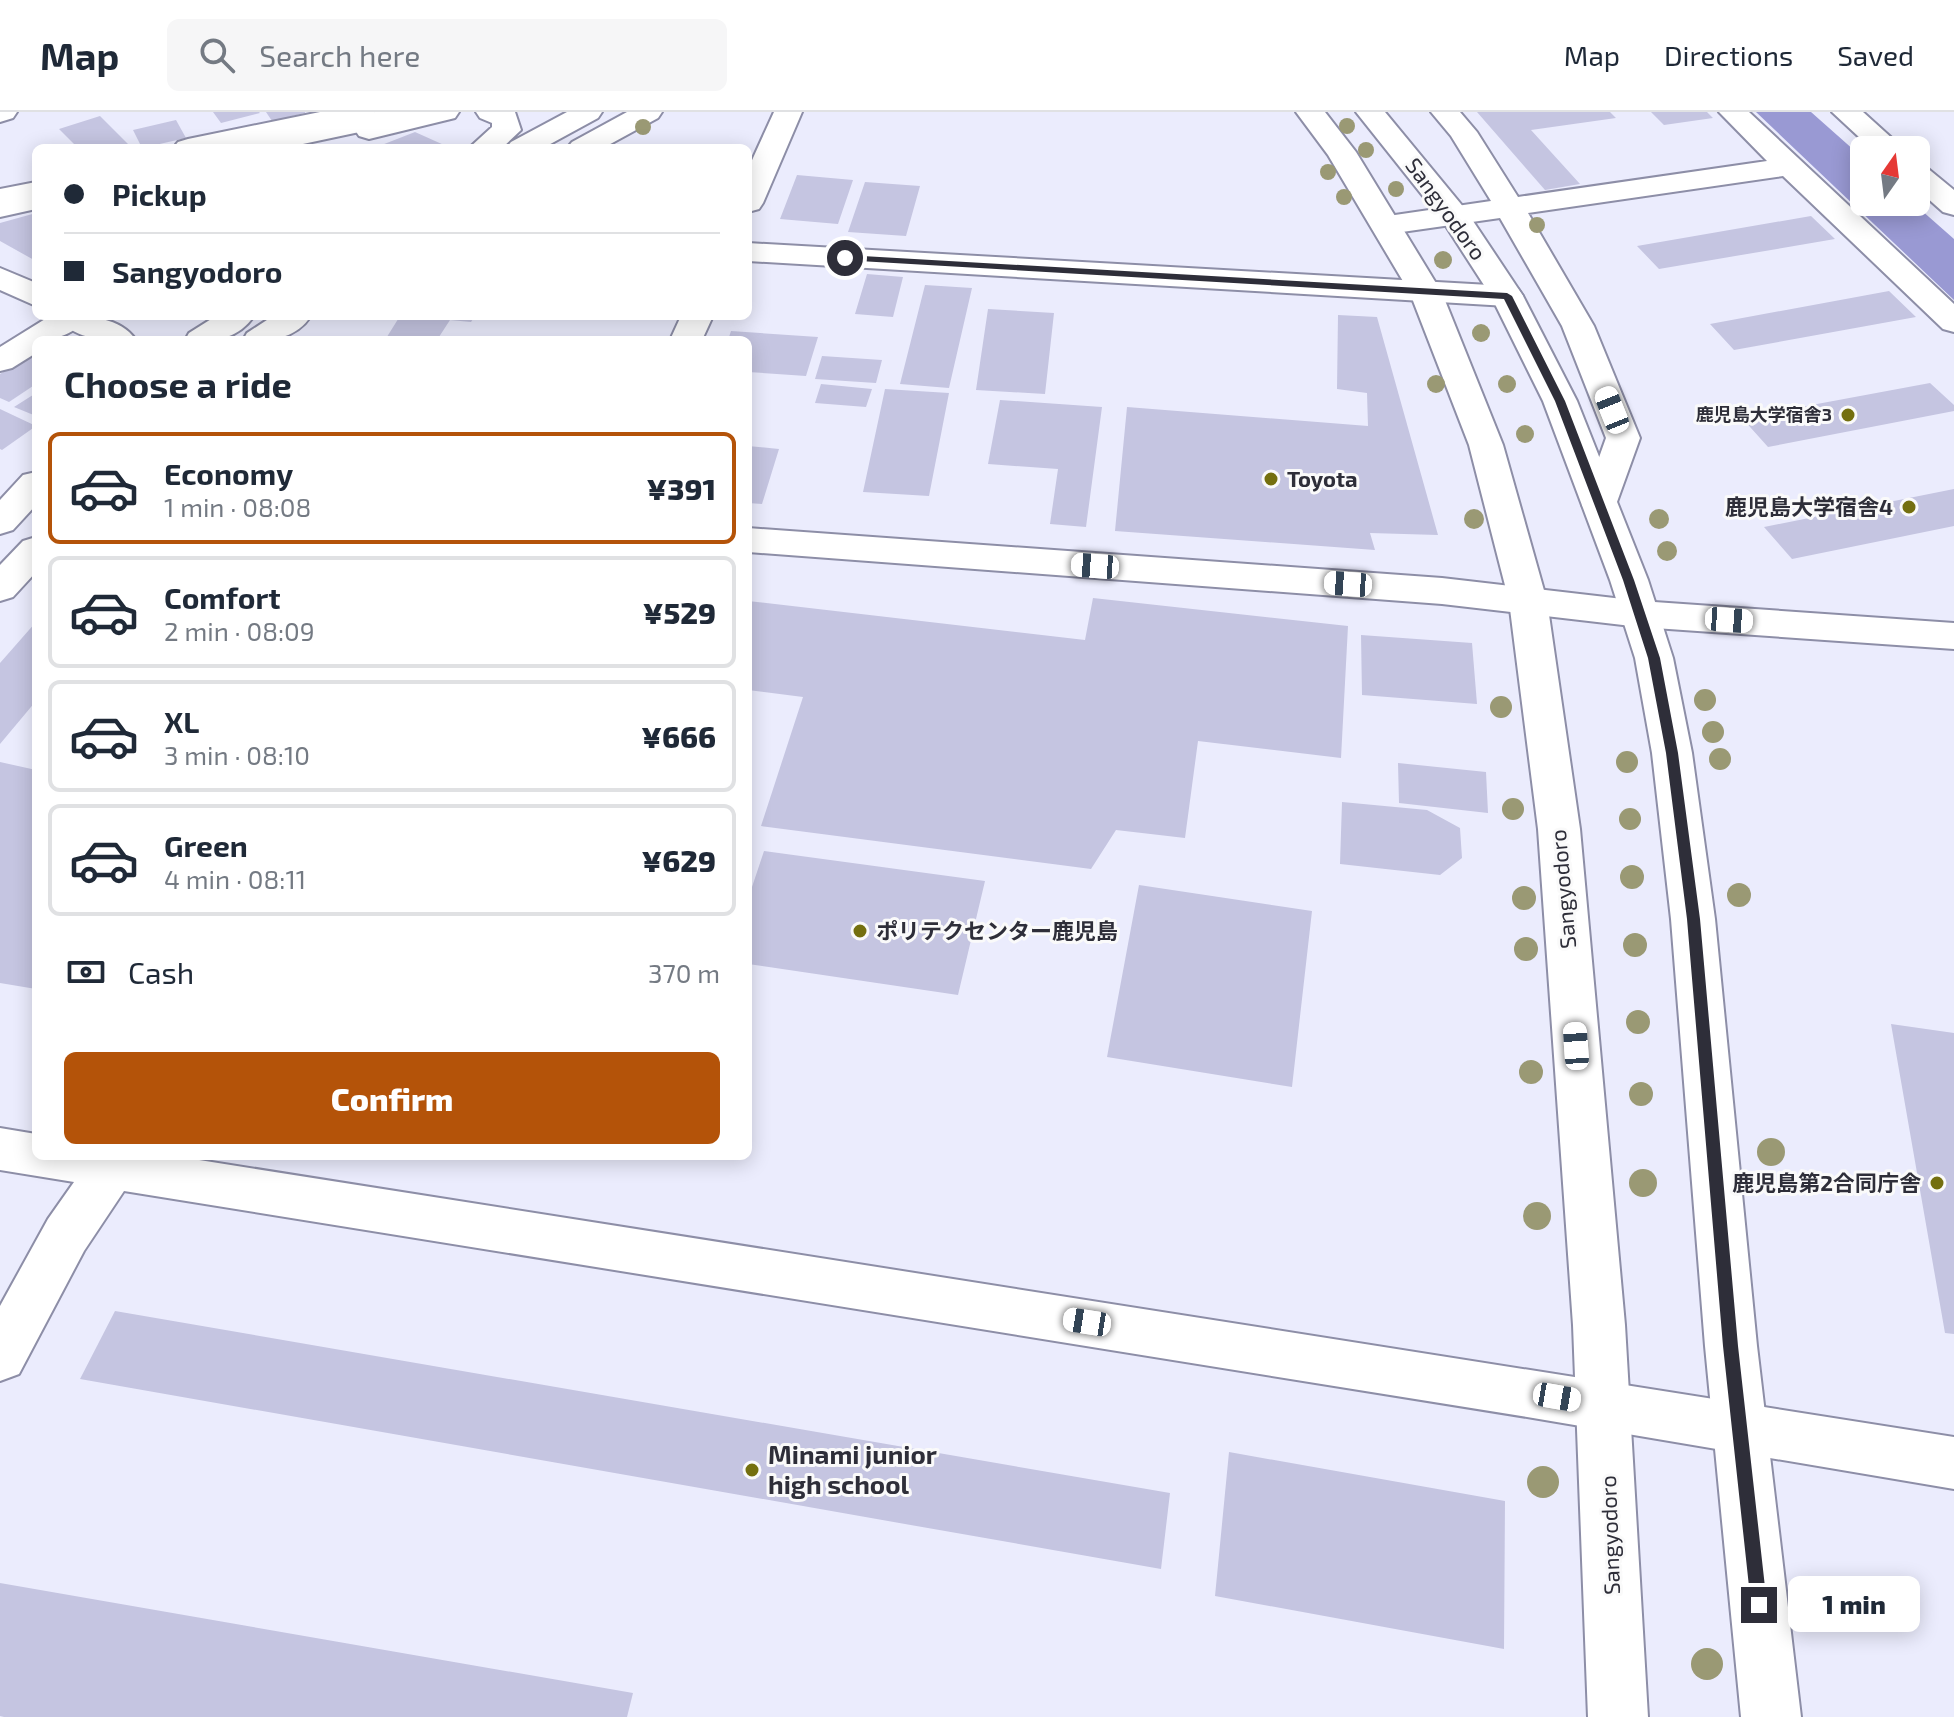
<!DOCTYPE html>
<html lang="en">
<head>
<meta charset="utf-8">
<style>
  body { margin:0; font-family:"Exo 2","Noto Sans JP",sans-serif; background:#f6f6f7; color:#1f2937; height:100vh; display:flex; flex-direction:column; font-size:30px; white-space:nowrap }
  * { box-sizing:border-box; margin:0 }
  p { font-size:26px; color:#747a83 }
  .icon { flex:none; width:44px; height:44px; fill:none; stroke:currentColor; stroke-width:2; stroke-linecap:round; stroke-linejoin:round }
  .map { position:relative; flex:1; overflow:hidden }
  .drawer { position:absolute; left:32px; top:224px; width:720px; height:824px; display:flex; flex-direction:column; background:#fff; border-radius:12px; box-shadow:0 4px 20px #0003 }
  .drawer>* { flex:none }
  .hud { position:absolute; left:32px; top:32px; width:720px; height:176px; border-radius:12px; box-shadow:0 4px 20px #0003; display:grid; align-content:center; height:176px; padding:0 32px; background:#fff }
  .needle { width:52px; rotate:14deg }
  .fabs { position:absolute; left:1850px; top:24px; display:grid; gap:16px }
  .fabs a { display:grid; place-items:center; width:80px; height:80px; border-radius:12px; background:#fff; box-shadow:0 4px 20px #0003; font-size:40px }
  .end { position:absolute; width:36px; height:36px; margin:-18px; border:10px solid #2e2e39; background:#fff; box-shadow:0 0 0 4px #fff }
  .from { border-radius:50% }
  .bubble { position:absolute; height:56px; border-radius:12px; background:#fff; box-shadow:0 4px 20px #0003; font-size:26px; font-weight:800; line-height:56px; text-align:center }
  .car { position:absolute; width:24px; height:48px; margin:-24px -12px; border-radius:10px; box-shadow:0 0 6px 2px #0007; background:linear-gradient(#fff 24%,#345 0 40%,#fff 0 76%,#345 0 86%,#fff 0) }
  .hud b { display:flex; align-items:center; gap:28px; height:76px; font-size:30px }
  .hud b+b { border-top:2px solid #e0e1e3 }
  .hud i { width:20px; height:20px; background:#1f2937 }
  ul { padding:0; list-style:none }
  li { display:flex; align-items:center; gap:24px; height:112px; margin:0 16px 12px; padding:0 16px; border:4px solid #e0e1e3; border-radius:12px }
  li div { flex:1 }
  li b { display:block; font-size:30px }
  li em { font-style:normal; font-weight:800 }
  li.on { border-color:#b45309 }
  li>.icon { width:72px; height:72px; stroke-width:1.5 }
  h2 { padding:0 32px; font-size:36px; line-height:96px }
  .pay { display:flex; align-items:center; gap:20px; height:88px; padding:0 32px; font-size:30px }
  .pay p { margin-inline-start:auto }
  .cta { display:flex; gap:16px; margin-top:auto; padding:16px 32px }
  .cta a { flex:1; height:92px; border-radius:12px; background:#b45309; color:#fff; font-size:32px; font-weight:800; line-height:92px; text-align:center }
  header { display:flex; align-items:center; gap:48px; box-sizing:border-box; height:112px; padding:0 40px; background:#fff; border-bottom:2px solid #e0e1e3 }
  header strong { font-size:38px }
  nav { display:flex; gap:44px; margin-inline-start:auto; font-size:28px }
  .search { width:560px; height:72px; background:#f6f6f7; display:flex; align-items:center; gap:20px; box-sizing:border-box; padding:0 28px; border-radius:12px; color:#747a83; font-size:30px }
  .map>svg:first-child { display:block }
  .water { fill:#9999d3 }
  .building { fill:#c5c5e1 }
  .lines { fill:none; stroke-linecap:round; stroke-linejoin:round }
  .minor-casing { stroke:#8d8ea7; stroke-width:4 }
  .tertiary-casing { stroke:#8d8ea7; stroke-width:4 }
  .secondary-casing { stroke:#8d8ea7; stroke-width:4 }
  .trunk-casing { stroke:#8d8ea7; stroke-width:4 }
  .minor { fill:#fff; fill-rule:evenodd }
  .tertiary { fill:#fff; fill-rule:evenodd }
  .secondary { fill:#fff; fill-rule:evenodd }
  .trunk { fill:#fff; fill-rule:evenodd }
  .tree { fill:#9a9974 }
  .route { fill:#2e2e39 }
  .poi-dot { fill:#746f0f; stroke:#fafafa; stroke-width:3 }
  .labels { text-anchor:middle; stroke-width:6; stroke-linejoin:round; paint-order:stroke }
  .far-poi-label { font-size:18px; font-weight:bold; fill:#2e2e39; stroke:#fafafa; text-anchor:end }
  .street-label { font-size:22px; fill:#2e2e39; stroke:#fafafa }
  .poi-label { font-size:22px; font-weight:bold; fill:#2e2e39; stroke:#fafafa; text-anchor:start }
  .near-poi-label { font-size:26px; font-weight:bold; fill:#2e2e39; stroke:#fafafa; text-anchor:start }
</style>
</head>
<body>
<header>
<strong>Map</strong>
<div class="search"><svg class="icon" aria-label="search" viewBox="0 0 24 24"><circle cx="10" cy="10" r="6"/><path d="M15 15l6 6"/></svg>Search here</div>
<nav><a>Map</a><a>Directions</a><a>Saved</a></nav>
</header>
<div class="map">
<svg width="1954" height="1605" viewBox="0 0 1954 1605">
  <rect width="100%" height="100%" fill="#ebecfd"/>
  <!-- water -->
  <path class="water" d="M1756,0H1811L1864,47V90H1912L1954,127V188Z"/>
  <!-- building -->
  <path class="building" d="M213,0H259L260,1L221,11Z
    M266,0H305V1L272,9Z
    M1477,0H1610L1616,6L1531,18L1580,72L1545,78Z
    M1651,0H1707L1713,6L1664,13Z
    M100,4L132,36H78L59,17Z
    M176,8L186,26L142,36L133,18Z
    M415,20L444,33L438,36H374Z
    M797,63L853,68L838,112L780,107Z
    M865,70L920,74L906,124L848,120Z
    M36,101V147L34,148L0,129V111Z
    M1811,104L1835,127L1659,157L1637,134Z
    M867,162L903,165L893,205L855,202Z
    M925,173L972,176L949,276L900,272Z
    M1889,179L1916,205L1734,238L1710,212Z
    M988,197L1054,201L1045,282L976,278Z
    M1338,203L1377,205L1438,423L1370,421L1375,438L1115,419L1127,295L1368,314L1367,281L1337,277Z
    M400,204H475L471,210L450,208L437,228H385Z
    M731,219L818,225L806,264L748,260V228H728Z
    M36,239V272L9,290L0,286V262Z
    M822,244L882,248L876,271L815,267Z
    M1930,271L1954,293V299L1768,335L1742,306Z
    M821,272L872,277L866,295L815,291Z
    M885,277L949,281L929,384L863,380Z
    M36,281V304L14,295Z
    M1000,288L1102,295L1086,415L1050,412L1058,357L988,352Z
    M0,297L36,314L2,338L0,337Z
    M748,334L779,337L762,392L748,391Z
    M1954,377V414L1792,447L1764,415Z
    M1093,486L1348,514L1341,646L1198,629L1185,726L1116,718L1091,757L761,714L803,585L748,578V489L1085,528Z
    M36,510V589L0,632V551Z
    M1361,523L1472,531L1477,592L1362,583Z
    M0,650L36,658V877L0,871Z
    M1398,651L1486,660L1488,701L1399,691Z
    M1342,690L1427,698L1460,716L1462,746L1440,763L1340,752Z
    M764,739L985,769L958,883L748,852V787Z
    M1139,773L1312,799L1292,975L1107,945Z
    M1891,912L1954,921V1222L1945,1221Z
    M115,1199L1170,1381L1161,1457L80,1267Z
    M1229,1340L1505,1389L1504,1537L1215,1484Z
    M0,1471L633,1581L627,1605H4L0,1604Z"/>
  <g class="lines">
    <defs>
      <path id="minor" d="M0,0H17L13,6L0,10Z
        M320,0H375L371,6L361,8L230,36H173L178,30L188,27Z
        M409,0H459L455,6L369,27L359,24L355,18L359,12Z
        M1431,0H1460L1477,20L1518,85L1767,49L1719,0H1749L1954,192V220L1943,217L1783,64L1528,101L1594,214L1640,326L1613,401L1600,404L1587,401L1582,393L1606,326L1562,214L1500,106L1388,122L1377,119L1373,113L1377,107L1388,104L1491,89L1451,24Z
        M36,79V97L0,105V87Z
        M748,131L1507,174L1518,177L1523,184L1518,191L1507,194L748,149Z
        M50,204H88C76,222 56,228 36,228V241L12,256L0,259V235Z
        M1640,489L1954,511V537L1640,515L1627,511L1621,502L1627,493Z"/>
      <path id="tertiary" d="M375,0H430L426,6L416,8L284,36H227L232,30L242,27Z
        M774,0H802L763,91L759,97L748,100V57Z
        M1832,0H1863L1905,38H1873Z
        M1916,52L1926,55L1954,78V103L1943,100L1916,76Z
        M36,70V88L0,95V77Z
        M0,156L36,171V194L0,178Z
        M57,204C84,204 119,203 136,228C109,228 74,230 57,204Z
        M681,204H713L702,228H670Z
        M748,416L1442,466L1640,489L1653,493L1659,502L1653,511L1640,515L1442,492L748,440Z
        M0,1016L36,1022V1044H174L1954,1325V1377L1533,1306L124,1079L84,1139L19,1262L0,1269V1194L48,1107L74,1070L0,1058Z"/>
      <path id="secondary" d="M1296,0H1325L1356,40L1442,181L1503,333L1547,489L1580,717L1625,1213L1648,1605H1588L1573,1213L1538,717L1509,489L1469,333L1410,181L1328,43Z
        M1356,0H1385L1465,97L1523,184L1577,289L1648,468L1673,546L1692,641L1715,807L1757,1234L1801,1605H1741L1705,1234L1671,807L1652,641L1635,546L1610,468L1543,289L1491,184L1442,108Z"/>
      <path id="trunk" d="M476,0H515L521,18L502,36H469L492,15V11L480,6Z
        M567,0H602L598,6L543,36H506L511,30Z
        M627,0H662L658,6L603,36H567L572,30Z
        M216,204H254C236,230 213,228 185,228L189,221Z
        M273,204H311C294,229 270,228 243,228L247,221Z
        M36,360V393L13,418L0,422V388L23,363Z
        M36,425V460L13,485L0,489V453L23,429Z"/>
    </defs>
    <!-- minor casing -->
    <use href="#minor" class="minor-casing"/>
    <!-- tertiary casing -->
    <use href="#tertiary" class="tertiary-casing"/>
    <!-- secondary casing -->
    <use href="#secondary" class="secondary-casing"/>
    <!-- trunk casing -->
    <use href="#trunk" class="trunk-casing"/>
    <!-- minor -->
    <use href="#minor" class="minor"/>
    <!-- tertiary -->
    <use href="#tertiary" class="tertiary"/>
    <!-- secondary -->
    <use href="#secondary" class="secondary"/>
    <!-- trunk -->
    <use href="#trunk" class="trunk"/>
  </g>
  <!-- trees -->
  <g class="tree">
    <circle cx="1347" cy="14" r="8"/>
    <circle cx="643" cy="15" r="8"/>
    <circle cx="1366" cy="38" r="8"/>
    <circle cx="1328" cy="60" r="8"/>
    <circle cx="1396" cy="77" r="8"/>
    <circle cx="1344" cy="85" r="8"/>
    <circle cx="1537" cy="113" r="8"/>
    <circle cx="1443" cy="148" r="9"/>
    <circle cx="1481" cy="221" r="9"/>
    <circle cx="1436" cy="272" r="9"/>
    <circle cx="1507" cy="272" r="9"/>
    <circle cx="1525" cy="322" r="9"/>
    <circle cx="1474" cy="407" r="10"/>
    <circle cx="1659" cy="407" r="10"/>
    <circle cx="1667" cy="439" r="10"/>
    <circle cx="1705" cy="588" r="11"/>
    <circle cx="1501" cy="595" r="11"/>
    <circle cx="1713" cy="620" r="11"/>
    <circle cx="1720" cy="647" r="11"/>
    <circle cx="1627" cy="650" r="11"/>
    <circle cx="1513" cy="697" r="11"/>
    <circle cx="1630" cy="707" r="11"/>
    <circle cx="1632" cy="765" r="12"/>
    <circle cx="1739" cy="783" r="12"/>
    <circle cx="1524" cy="786" r="12"/>
    <circle cx="1635" cy="833" r="12"/>
    <circle cx="1526" cy="837" r="12"/>
    <circle cx="1638" cy="910" r="12"/>
    <circle cx="1531" cy="960" r="12"/>
    <circle cx="1641" cy="982" r="12"/>
    <circle cx="1771" cy="1040" r="14"/>
    <circle cx="1643" cy="1071" r="14"/>
    <circle cx="1537" cy="1104" r="14"/>
    <circle cx="1543" cy="1370" r="16"/>
    <circle cx="1707" cy="1552" r="16"/>
  </g>
  <!-- route -->
  <path class="route" d="M845,143L1507,181L1512,184L1565,289L1634,468L1660,546L1678,641L1700,807L1738,1234L1767,1493L1765,1499L1759,1501L1753,1499L1751,1493L1723,1234L1687,807L1666,641L1648,546L1623,468L1555,289L1504,187L842,148Z"/>
  <!-- markers -->
  <g class="poi-dot">
    <circle cx="1848" cy="303" r="8"/>
    <circle cx="1271" cy="367" r="8"/>
    <circle cx="1909" cy="395" r="8"/>
    <circle cx="860" cy="819" r="8"/>
    <circle cx="1937" cy="1071" r="8"/>
    <circle cx="752" cy="1358" r="8"/>
  </g>
  <g class="labels">
    <!-- far-poi labels -->
    <g class="far-poi-label">
      <text x="1832" y="309">鹿児島大学宿舎3</text>
    </g>
    <!-- street labels -->
    <g class="street-label">
      <text transform="translate(1446 97) rotate(54)" y="8">Sangyodoro</text>
      <text transform="translate(1563 777) rotate(-95)" y="8">Sangyodoro</text>
      <text transform="translate(1610 1423) rotate(-92)" y="8">Sangyodoro</text>
    </g>
    <!-- poi labels -->
    <g class="poi-label">
      <text x="1287" y="375">Toyota</text>
      <text x="1893" y="403" text-anchor="end">鹿児島大学宿舎4</text>
      <text x="876" y="827">ポリテクセンター鹿児島</text>
      <text x="1921" y="1079" text-anchor="end">鹿児島第2合同庁舎</text>
    </g>
    <!-- near-poi labels -->
    <g class="near-poi-label">
      <text x="768" y="1352">Minami junior<tspan x="768" dy="30">high school</tspan></text>
    </g>
  </g>
</svg>
<div class="fabs">
<a><svg class="needle" viewBox="-14 -14 28 28"><path d="M0-13l5 13h-10z" fill="#e53935"/><path d="M0 13l5-13h-10z" fill="#747a83"/></svg></a>
</div>
<i class="end from" style="left:845px;top:146px"></i>
<i class="end" style="left:1759px;top:1493px"></i>
<div class="bubble" style="left:1788px;top:1464px;width:132px">1 min</div>
<i class="car" style="left:1612px;top:298px;rotate:338deg"></i>
<i class="car" style="left:1095px;top:454px;rotate:274deg"></i>
<i class="car" style="left:1348px;top:472px;rotate:274deg"></i>
<i class="car" style="left:1729px;top:508px;rotate:94deg"></i>
<i class="car" style="left:1576px;top:934px;rotate:356deg"></i>
<i class="car" style="left:1087px;top:1210px;rotate:279deg"></i>
<i class="car" style="left:1557px;top:1285px;rotate:100deg"></i>
<div class="hud">
<b><i class="from"></i>Pickup</b>
<b><i></i>Sangyodoro</b>
</div>
<section class="drawer">
<h2>Choose a ride</h2>
<ul>
<li class="on"><svg class="icon" aria-label="car" viewBox="0 0 24 24"><path d="M5 17H2v-5l4-1 3-4h7l3 4 3 1v5h-3M9 17h6M6 11h13"/><circle cx="7" cy="17" r="2"/><circle cx="17" cy="17" r="2"/></svg><div><b>Economy</b><p>1 min · 08:08</p></div><em>¥391</em></li>
<li><svg class="icon" aria-label="car" viewBox="0 0 24 24"><path d="M5 17H2v-5l4-1 3-4h7l3 4 3 1v5h-3M9 17h6M6 11h13"/><circle cx="7" cy="17" r="2"/><circle cx="17" cy="17" r="2"/></svg><div><b>Comfort</b><p>2 min · 08:09</p></div><em>¥529</em></li>
<li><svg class="icon" aria-label="car" viewBox="0 0 24 24"><path d="M5 17H2v-5l4-1 3-4h7l3 4 3 1v5h-3M9 17h6M6 11h13"/><circle cx="7" cy="17" r="2"/><circle cx="17" cy="17" r="2"/></svg><div><b>XL</b><p>3 min · 08:10</p></div><em>¥666</em></li>
<li><svg class="icon" aria-label="car" viewBox="0 0 24 24"><path d="M5 17H2v-5l4-1 3-4h7l3 4 3 1v5h-3M9 17h6M6 11h13"/><circle cx="7" cy="17" r="2"/><circle cx="17" cy="17" r="2"/></svg><div><b>Green</b><p>4 min · 08:11</p></div><em>¥629</em></li>
</ul>
<div class="pay"><svg class="icon" aria-label="cash" viewBox="0 0 24 24"><path d="M3 7h18v10H3z"/><circle cx="12" cy="12" r="2"/></svg>Cash<p>370 m</p></div>
<div class="cta"><a>Confirm</a></div>
</section>
</div>
</body>
</html>
